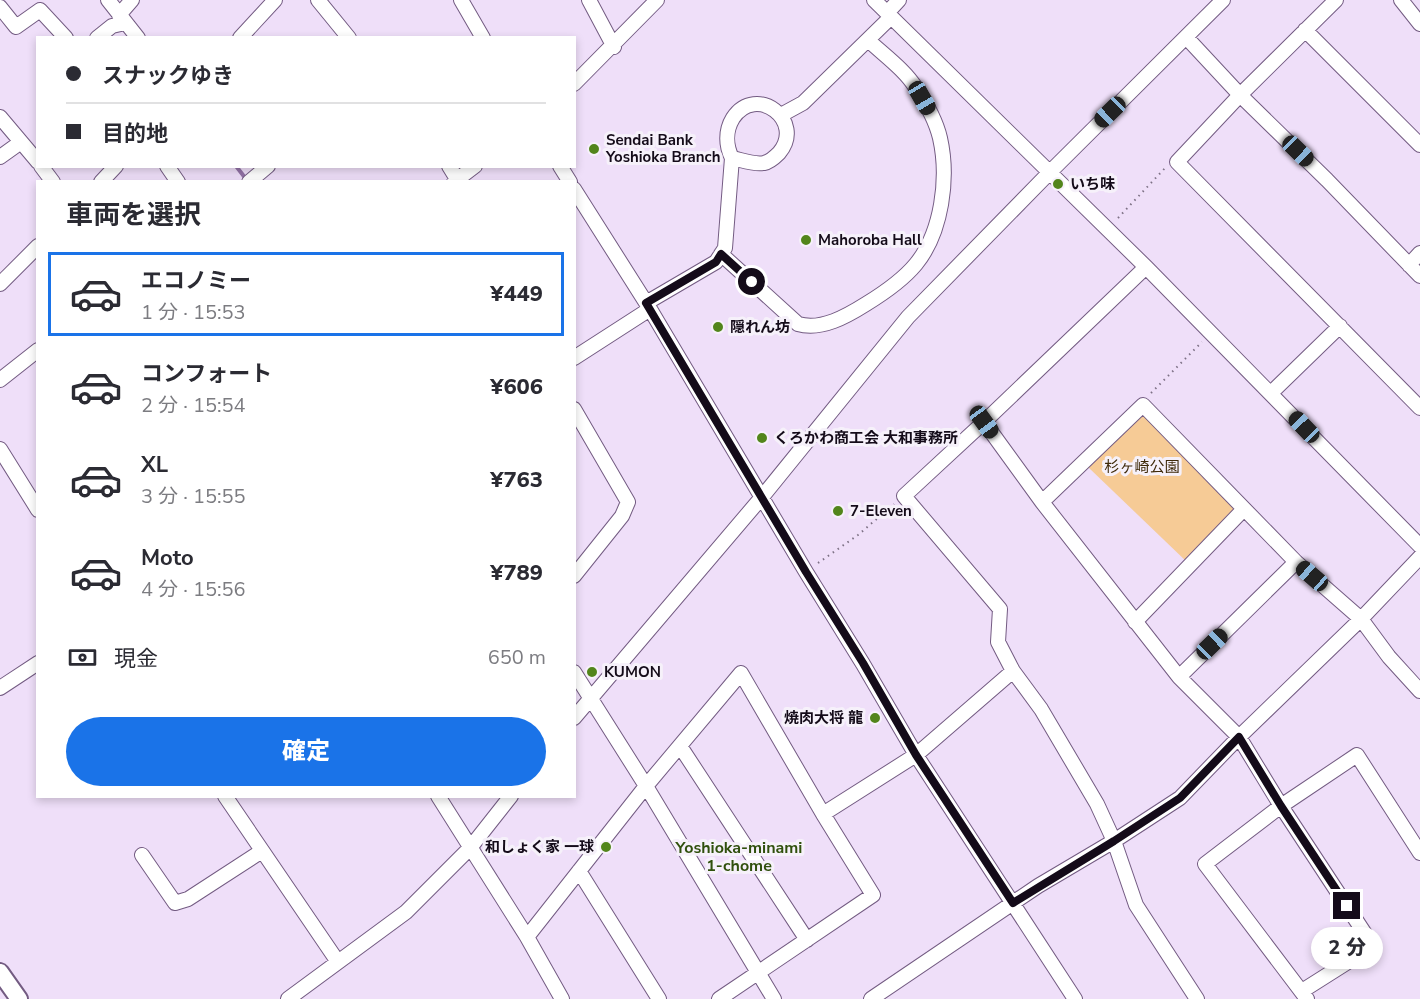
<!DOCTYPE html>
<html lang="ja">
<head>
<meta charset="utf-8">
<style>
  body { margin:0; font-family:"Nunito Sans","Noto Sans JP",sans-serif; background:#f2f2f3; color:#2b2b33; height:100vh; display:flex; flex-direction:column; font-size:22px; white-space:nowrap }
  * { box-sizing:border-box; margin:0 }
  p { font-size:20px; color:#7c7c81 }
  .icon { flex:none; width:33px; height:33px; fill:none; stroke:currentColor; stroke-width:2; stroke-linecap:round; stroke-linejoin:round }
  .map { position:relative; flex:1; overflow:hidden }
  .panel { position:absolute; left:36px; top:180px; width:540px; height:618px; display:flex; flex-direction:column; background:#fff; border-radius:0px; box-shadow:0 3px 9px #0003 }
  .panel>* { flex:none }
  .banner { position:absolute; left:36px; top:36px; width:540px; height:132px; border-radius:0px; box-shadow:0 3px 9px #0003; display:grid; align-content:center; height:132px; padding:0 30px; background:#fff }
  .end { position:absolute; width:27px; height:27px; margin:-14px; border:8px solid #140b19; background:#fff; box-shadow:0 0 0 3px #fff }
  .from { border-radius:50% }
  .bubble { position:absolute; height:42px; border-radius:21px; background:#fff; box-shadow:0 3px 9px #0003; font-size:20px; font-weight:800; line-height:42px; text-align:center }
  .car { position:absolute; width:18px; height:36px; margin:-18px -9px; border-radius:8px; box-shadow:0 0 4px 2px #0007; background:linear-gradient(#222 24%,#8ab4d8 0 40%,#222 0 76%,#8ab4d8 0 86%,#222 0) }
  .banner b { display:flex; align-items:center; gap:21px; height:57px; font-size:22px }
  .banner b+b { border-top:2px solid #e1e1e2 }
  .banner i { width:15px; height:15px; background:#2b2b33 }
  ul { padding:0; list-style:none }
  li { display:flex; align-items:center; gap:18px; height:84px; margin:0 12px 9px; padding:0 18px; border:3px solid transparent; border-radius:0px }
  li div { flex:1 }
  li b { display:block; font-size:22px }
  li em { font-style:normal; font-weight:800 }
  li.active { border-color:#1a73e8 }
  li>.icon { width:54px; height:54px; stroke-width:1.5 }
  h2 { padding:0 30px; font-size:27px; line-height:72px }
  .pay { display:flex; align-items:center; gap:15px; height:66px; padding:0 30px; font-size:22px }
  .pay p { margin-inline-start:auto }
  .cta { display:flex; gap:12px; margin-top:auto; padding:12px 30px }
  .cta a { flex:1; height:69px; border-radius:36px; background:#1a73e8; color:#fff; font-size:24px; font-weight:800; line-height:69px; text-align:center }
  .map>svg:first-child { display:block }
  .green { fill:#f6cb96 }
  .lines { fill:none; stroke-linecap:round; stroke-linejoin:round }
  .stream { stroke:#9372a7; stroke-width:4 }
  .minor-casing { stroke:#735b82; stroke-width:16 }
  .major-casing { stroke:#735b82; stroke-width:20 }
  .path { stroke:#7d7185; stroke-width:2; stroke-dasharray:1.5 4.5; stroke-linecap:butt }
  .minor { stroke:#fff; stroke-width:14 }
  .major { stroke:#fff; stroke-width:16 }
  .route { stroke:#140b19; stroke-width:8 }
  .poi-dot { fill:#52851b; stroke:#f6f1fa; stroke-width:2 }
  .labels { text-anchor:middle; stroke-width:6; stroke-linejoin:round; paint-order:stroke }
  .poi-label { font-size:15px; font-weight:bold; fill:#140b19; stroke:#f6f1fa; text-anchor:start }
  .park-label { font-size:15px; fill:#3e2909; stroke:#f6f1fa }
  .neighbourhood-label { font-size:16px; font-weight:bold; fill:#30500d; stroke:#f6f1fa }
</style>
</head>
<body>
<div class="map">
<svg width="1420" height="999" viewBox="0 0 1420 999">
  <rect width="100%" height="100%" fill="#efdff9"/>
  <!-- green -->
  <path class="green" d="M1143,413L1239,510L1188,563L1088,467Z"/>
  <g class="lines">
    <!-- stream -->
    <path class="stream" d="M236,166L246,179"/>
    <defs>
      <path id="minor" d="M108,0L138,38
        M318,0L349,38
        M461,0L483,38
        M589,0L614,47
        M874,0L1146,267L1420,546
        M1336,0L1240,95L1177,162L1420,408
        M1401,0L1420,24
        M0,7L16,27L40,10L66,38
        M887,13L899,0
        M119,15L132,0
        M1305,30L1420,145
        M1186,37L1240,95L1327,180L1420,276
        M97,38L112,26L125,23
        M240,38L275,0
        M574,84L657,0
        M781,115L803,103L891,17
        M0,117L38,162
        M0,157L21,142
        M41,166L53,182
        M167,166L178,182
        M449,166L457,179
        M560,166L570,182
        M101,182L116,166
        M249,182L268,166
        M454,182L475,166
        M574,189L650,309L806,572L863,664L916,755L1075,999
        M721,254L798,324C821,331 847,316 866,304C884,293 902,281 916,264C942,232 949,178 940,138C936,121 926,103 916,88C905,70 884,55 868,40
        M1409,265L1420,253
        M1146,267L984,422L904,496L1000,609L998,642L1013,671L1041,709L1097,804L1114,841L1136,905L1197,999
        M0,284L38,246
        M646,303L716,262L725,248L732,158C726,146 725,131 733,118C756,83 806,121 779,153C775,157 770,162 764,163C754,165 742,160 732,158
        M574,358L650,309
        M0,380L38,350
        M1271,393L1340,326
        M574,409L628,502L622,516L574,576
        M984,422L1042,502L1179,677L1239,737L1281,806L1373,946L1302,991
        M0,449L38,510
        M1042,502L1143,405L1296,562L1361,619L1389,657L1420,691
        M1135,622L1244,509
        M574,672L646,786L774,999
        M1179,677L1296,562
        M0,688L38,663
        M574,718L762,497L908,317L1050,172L1223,0
        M680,746L807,940
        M225,796L338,962
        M438,796L527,937L562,999
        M823,814L916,755L1013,671
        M142,855L175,903L188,899L262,851
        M579,871L659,999
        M527,937L646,786L741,673L823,814L873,895L719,999
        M288,999L406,912L470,848L511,796
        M871,999L1038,886L1114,841L1180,798L1239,737L1361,619L1420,557
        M1307,999L1205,864L1281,806L1357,755L1420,853"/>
      <path id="major" d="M0,972L19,999"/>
    </defs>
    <!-- minor casing -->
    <use href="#minor" class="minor-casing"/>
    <!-- major casing -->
    <use href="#major" class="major-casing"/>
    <!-- path -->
    <path class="path" d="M1118,218L1166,167
      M1151,393L1202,342
      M818,563L858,535L894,504"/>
    <!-- minor -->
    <use href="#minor" class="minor"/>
    <!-- major -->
    <use href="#major" class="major"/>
  </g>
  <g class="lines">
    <!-- route -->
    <path class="route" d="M752,282L721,254L716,262L646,303L806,572L863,663L916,755L1013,903L1114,841L1180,798L1239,737L1281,806L1347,906"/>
  </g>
  <!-- markers -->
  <g class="poi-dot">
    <circle cx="594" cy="149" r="6"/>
    <circle cx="1058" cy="184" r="6"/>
    <circle cx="806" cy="240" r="6"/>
    <circle cx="718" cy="327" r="6"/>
    <circle cx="762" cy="438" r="6"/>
    <circle cx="838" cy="511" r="6"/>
    <circle cx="592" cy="672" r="6"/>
    <circle cx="875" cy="718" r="6"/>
    <circle cx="606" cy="847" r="6"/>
  </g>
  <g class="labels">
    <!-- poi labels -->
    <g class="poi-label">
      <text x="606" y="145">Sendai Bank<tspan x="606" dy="17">Yoshioka Branch</tspan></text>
      <text x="1070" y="189">いち味</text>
      <text x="818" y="245">Mahoroba Hall</text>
      <text x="730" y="332">隠れん坊</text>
      <text x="774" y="443">くろかわ商工会 大和事務所</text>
      <text x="850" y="516">7-Eleven</text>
      <text x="604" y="677">KUMON</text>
      <text x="863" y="723" text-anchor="end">焼肉大将 龍</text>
      <text x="594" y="852" text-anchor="end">和しょく家 一球</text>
    </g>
    <!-- park labels -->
    <g class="park-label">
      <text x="1142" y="472">杉ヶ崎公園</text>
    </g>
    <!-- neighbourhood labels -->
    <g class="neighbourhood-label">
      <text x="739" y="853">Yoshioka-minami<tspan x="739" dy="18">1-chome</tspan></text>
    </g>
  </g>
</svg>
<i class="end from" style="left:752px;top:282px"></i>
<i class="end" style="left:1347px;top:906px"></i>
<div class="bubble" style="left:1311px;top:927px;width:72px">2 分</div>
<i class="car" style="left:922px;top:98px;rotate:150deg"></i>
<i class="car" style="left:1110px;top:112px;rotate:226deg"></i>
<i class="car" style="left:1298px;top:151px;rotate:134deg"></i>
<i class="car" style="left:984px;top:422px;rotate:144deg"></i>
<i class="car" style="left:1304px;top:427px;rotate:316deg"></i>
<i class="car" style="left:1312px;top:576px;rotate:311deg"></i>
<i class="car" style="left:1212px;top:644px;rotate:46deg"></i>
<div class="banner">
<b><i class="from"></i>スナックゆき</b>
<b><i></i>目的地</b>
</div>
<section class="panel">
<h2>車両を選択</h2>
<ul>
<li class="active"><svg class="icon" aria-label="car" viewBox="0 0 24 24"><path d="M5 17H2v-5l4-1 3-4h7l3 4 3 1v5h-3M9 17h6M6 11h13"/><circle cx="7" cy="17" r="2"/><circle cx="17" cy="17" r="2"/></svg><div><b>エコノミー</b><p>1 分 · 15:53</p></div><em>¥449</em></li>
<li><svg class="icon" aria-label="car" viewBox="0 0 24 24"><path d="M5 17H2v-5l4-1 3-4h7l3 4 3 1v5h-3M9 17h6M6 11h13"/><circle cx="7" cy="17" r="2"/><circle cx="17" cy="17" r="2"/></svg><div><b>コンフォート</b><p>2 分 · 15:54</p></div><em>¥606</em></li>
<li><svg class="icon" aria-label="car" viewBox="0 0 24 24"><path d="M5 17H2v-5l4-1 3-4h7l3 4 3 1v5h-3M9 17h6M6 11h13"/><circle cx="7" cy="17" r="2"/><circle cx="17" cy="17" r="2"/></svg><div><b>XL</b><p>3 分 · 15:55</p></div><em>¥763</em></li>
<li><svg class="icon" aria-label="car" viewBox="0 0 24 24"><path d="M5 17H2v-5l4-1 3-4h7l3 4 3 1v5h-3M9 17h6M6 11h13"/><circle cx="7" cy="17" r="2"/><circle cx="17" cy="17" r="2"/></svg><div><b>Moto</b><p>4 分 · 15:56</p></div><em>¥789</em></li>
</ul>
<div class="pay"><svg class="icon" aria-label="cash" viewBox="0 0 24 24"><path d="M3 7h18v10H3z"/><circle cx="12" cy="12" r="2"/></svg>現金<p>650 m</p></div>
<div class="cta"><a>確定</a></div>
</section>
</div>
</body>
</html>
